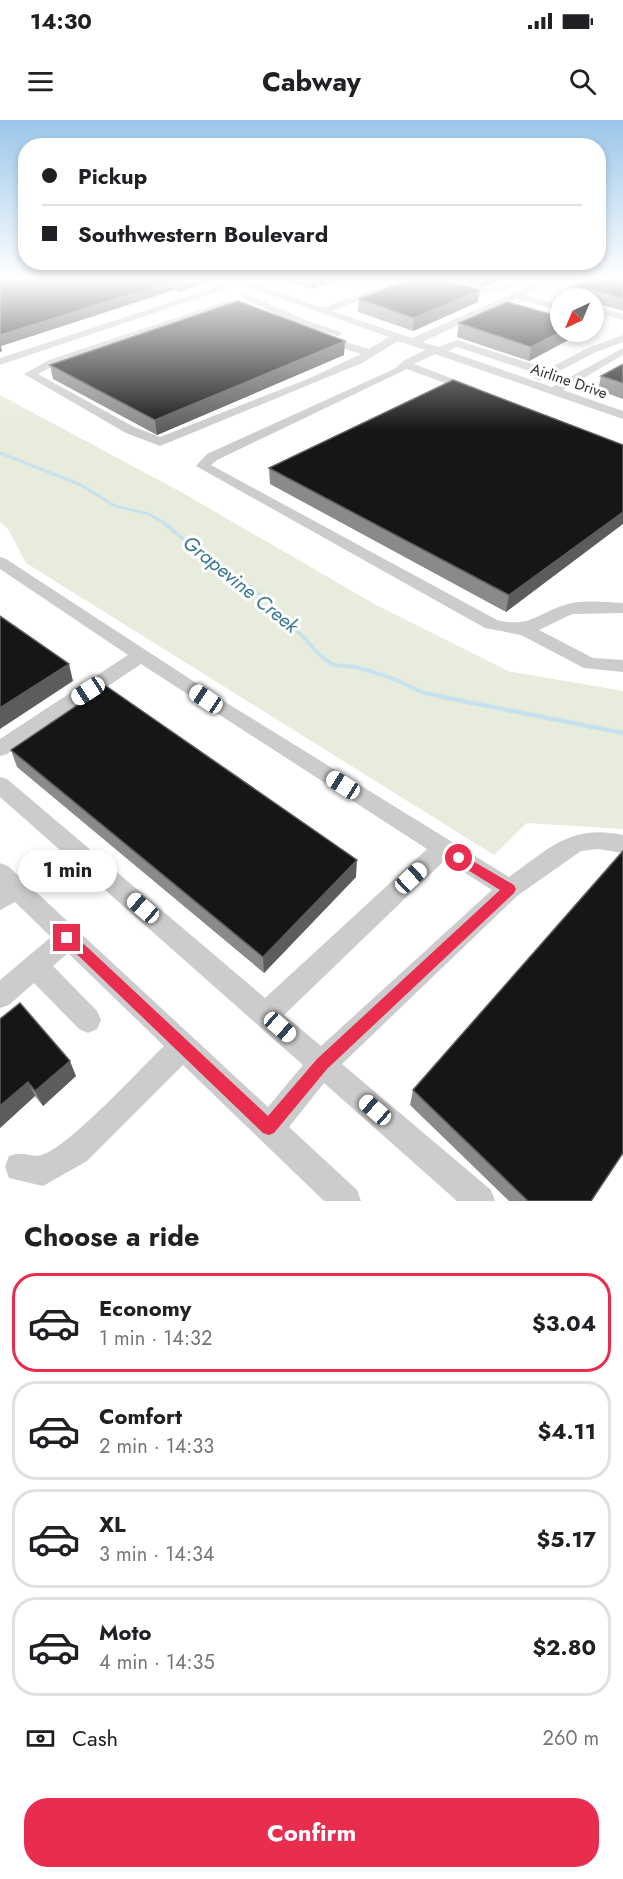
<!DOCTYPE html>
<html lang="en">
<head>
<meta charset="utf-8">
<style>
  body { margin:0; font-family:Jost,sans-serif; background:#f6f6f6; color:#202124; height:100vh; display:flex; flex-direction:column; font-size:22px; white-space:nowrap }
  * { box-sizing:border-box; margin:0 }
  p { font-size:20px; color:#757577 }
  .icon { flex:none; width:33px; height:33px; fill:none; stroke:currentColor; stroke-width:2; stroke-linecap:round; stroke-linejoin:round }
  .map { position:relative; height:1081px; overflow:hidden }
  .side { display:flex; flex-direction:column; background:#fff; flex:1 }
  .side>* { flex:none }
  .top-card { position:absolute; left:18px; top:18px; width:588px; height:132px; border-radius:24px; box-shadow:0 3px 9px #0003; display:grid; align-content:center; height:132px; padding:0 24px; background:#fff }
  .needle { width:39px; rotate:224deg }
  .controls { position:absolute; left:550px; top:168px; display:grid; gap:12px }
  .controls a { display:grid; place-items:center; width:54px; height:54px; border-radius:50%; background:#fff; box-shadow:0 3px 9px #0003; font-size:30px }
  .end { position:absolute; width:27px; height:27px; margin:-14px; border:8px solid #e92d4f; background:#fff; box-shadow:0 0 0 3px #fff }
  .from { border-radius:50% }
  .bubble { position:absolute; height:42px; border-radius:21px; background:#fff; box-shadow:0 3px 9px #0003; font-size:20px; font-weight:700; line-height:42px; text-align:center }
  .car { position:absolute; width:18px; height:36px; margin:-18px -9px; border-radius:8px; box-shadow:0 0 4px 2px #0007; background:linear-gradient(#fff 24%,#345 0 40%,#fff 0 76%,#345 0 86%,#fff 0) }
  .top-card b { display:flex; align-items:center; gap:21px; height:57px; font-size:22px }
  .top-card b+b { border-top:2px solid #e0e0e0 }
  .top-card i { width:15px; height:15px; background:#202124 }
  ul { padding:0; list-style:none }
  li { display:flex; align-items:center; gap:18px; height:99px; margin:0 12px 9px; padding:0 12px; border:3px solid #e0e0e0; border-radius:24px }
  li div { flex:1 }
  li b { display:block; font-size:22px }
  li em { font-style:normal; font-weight:700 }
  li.active { border-color:#e92d4f }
  li>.icon { width:54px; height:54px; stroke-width:1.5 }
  h2 { padding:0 24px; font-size:27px; line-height:72px }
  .pay { display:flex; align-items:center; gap:15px; height:66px; padding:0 24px; font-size:22px }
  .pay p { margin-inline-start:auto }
  .action { display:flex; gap:12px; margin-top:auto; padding:12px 24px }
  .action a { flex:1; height:69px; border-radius:24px; background:#e92d4f; color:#fff; font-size:24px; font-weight:700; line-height:69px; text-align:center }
  .status { display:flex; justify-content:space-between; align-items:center; height:42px; padding:0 30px; background:#fff; direction:ltr }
  .status svg { height:16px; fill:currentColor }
  header { display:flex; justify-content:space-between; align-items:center; height:78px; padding:0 24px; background:#fff; font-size:27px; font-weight:700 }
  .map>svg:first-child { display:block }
  .green { fill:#e7ecdc }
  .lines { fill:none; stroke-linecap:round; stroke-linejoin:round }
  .stream-far2 { stroke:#c8e2ed; stroke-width:3 }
  .stream-far1 { stroke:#c8e2ed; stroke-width:4 }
  .stream { stroke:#c8e2ed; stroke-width:4.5 }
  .minor { fill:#ccc; fill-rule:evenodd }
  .wall { fill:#8a8a8a }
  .shaded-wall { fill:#5c5c5c }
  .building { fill:#161616; stroke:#5c5c5c; stroke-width:1.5 }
  .route { fill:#e92d4f }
  .labels { text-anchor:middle; stroke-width:6; stroke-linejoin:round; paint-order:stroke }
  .far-street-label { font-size:15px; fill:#2f2f2f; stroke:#fff }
  .water-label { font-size:20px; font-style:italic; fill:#3b7a93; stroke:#fff }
</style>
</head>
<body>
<div class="status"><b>14:30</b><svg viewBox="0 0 49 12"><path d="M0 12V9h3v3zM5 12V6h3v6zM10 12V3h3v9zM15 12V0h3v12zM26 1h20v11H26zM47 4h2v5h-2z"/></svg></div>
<header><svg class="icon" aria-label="menu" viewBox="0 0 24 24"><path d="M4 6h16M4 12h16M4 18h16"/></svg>Cabway<svg class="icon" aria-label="search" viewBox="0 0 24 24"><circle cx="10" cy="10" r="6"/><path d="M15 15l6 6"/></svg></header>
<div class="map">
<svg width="623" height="1081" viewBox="0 0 623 1081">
  <rect width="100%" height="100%" fill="#fff"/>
  <!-- green -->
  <path class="green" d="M0,275L181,372L376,485L508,551L623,571V709L527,703L494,735L26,443L8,409L0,402Z"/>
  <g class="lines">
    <!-- stream-far2 -->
    <path class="stream-far2" d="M0,333L81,365L115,386L149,394L166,404"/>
    <!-- stream-far1 -->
    <path class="stream-far1" d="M164,403L195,429L233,453L274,486L320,535L333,545L356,547L392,558L424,573L450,578"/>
    <!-- stream -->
    <path class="stream" d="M442,577L623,613"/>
    <!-- minor -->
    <path class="minor" d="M195,160H209L228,168L0,245V238L214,168Z
      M229,160H243L323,188L397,160H407L406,163L332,191L412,218L543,160H556L525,175L561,185V191L517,179L422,222L438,227L457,220L548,249L588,228L623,215V222L596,232L540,261L534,258L539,254L457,227L448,231L552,267L623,228V235L563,270L623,291V299L435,234L414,244L477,268V272H469L407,249L217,340L211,345L497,500C532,509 540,490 572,483C589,480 606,482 623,483V493L572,494L539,510L593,538L623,540V552L584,548L521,515L485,508L196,346L207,334L394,249L405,240L425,230L398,221L362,243L160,326L126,313L24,254L49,240L227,181H233V185L57,244L38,254L134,307L160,317L310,258L361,234L318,220V216H326L369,229L389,217Z
      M433,160C450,160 464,168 481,168C495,169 508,160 523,160C501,178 456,176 433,160Z
      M590,160H602L567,178H561V182L554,179Z
      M246,174L308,201L343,213L338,216L300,205L243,179V175Z
      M594,186L623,194V200L594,192Z
      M0,437L6,439L230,585L509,757C549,729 570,704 623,715V733L598,729L581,731L517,776L342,944L491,1070L495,1081H457L324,963L289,1007L357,1070L361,1081H324L183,945L87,1041L43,1066L9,1058L5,1047L9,1036C25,1030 30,1038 41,1035C66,1030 141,948 164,926L68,833L53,846L97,891L101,900L97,909L88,913L79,909L34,863L9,885L0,888V860L51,817L15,782L0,790V743L8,746L268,987L303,945L0,677V657L7,659L265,878L427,729L141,544L7,634L0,636V619L128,535L0,449ZM445,740L492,770L321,926L284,895Z"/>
  </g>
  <!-- wall -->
  <path class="wall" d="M0,160H202V164L178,172L174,170L1,226L2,231L0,232Z
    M286,160H336L312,169Z
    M453,160H501L481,168Z
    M623,160V191L594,183V178H577L573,177L576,165Z
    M359,179L478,182L413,211L358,192Z
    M459,203L576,216L529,241L457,217Z
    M344,235L157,315L53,259L50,245Z
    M623,244V279L598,270L601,256Z
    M623,325L506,492L270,364L269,348Z
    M11,630L356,757L264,853L17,647Z
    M0,899L76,956L43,986L35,976L0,1008Z
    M413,970L591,1081H509L410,985Z"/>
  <!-- shaded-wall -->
  <path class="shaded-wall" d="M184,160H202V164L178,172L177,162Z
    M312,160H336L312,169Z
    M482,160H501L481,168Z
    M173,161L174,170L1,226L2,231L0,232V215Z
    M480,170L478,182L413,211L414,198Z
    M561,212H577L576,216L529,241L531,227Z
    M345,221L344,235L157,315L155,300Z
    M623,392V404L506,492L509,475Z
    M69,544L73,561L0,609V588Z
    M357,740L356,757L264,853L263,837Z
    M70,941L76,956L43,986L35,971Z
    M28,962L35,976L0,1008V986Z"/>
  <!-- building -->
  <path class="building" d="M0,160H184L177,162L173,161L0,215Z
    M409,160H446L480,170L414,198L359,179Z
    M586,160H623V178L576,165Z
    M238,181L345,221L155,300L50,245Z
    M507,182L561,197V212L531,227L459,203Z
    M623,244V263L601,256Z
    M453,260L623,325V392L509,475L269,348Z
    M0,496L69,544L0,588Z
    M106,566L357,740L263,837L11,630Z
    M623,731V1033L591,1081H528L413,970Z
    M20,883L70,941L35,971L28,962L0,986V899Z"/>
  <!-- sky -->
  <linearGradient id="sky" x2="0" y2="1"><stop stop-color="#9bc6ea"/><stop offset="0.51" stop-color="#fff"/><stop offset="1" stop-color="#fff" stop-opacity="0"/></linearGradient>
  <rect width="623" height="311" fill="url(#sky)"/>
  <!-- route -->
  <path class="route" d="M459,733L514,765L516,769L514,773L327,949L274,1013L269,1015L263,1013L60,818L62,813L67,812L72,813L268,996L317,939L500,770L455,742V734Z"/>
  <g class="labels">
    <!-- far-street labels -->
    <g class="far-street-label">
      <text transform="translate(569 261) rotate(19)" y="5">Airline Drive</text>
    </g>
    <!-- water labels -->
    <g class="water-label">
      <text transform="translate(241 464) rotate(39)" y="7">Grapevine Creek</text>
    </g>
  </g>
</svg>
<div class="controls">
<a><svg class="needle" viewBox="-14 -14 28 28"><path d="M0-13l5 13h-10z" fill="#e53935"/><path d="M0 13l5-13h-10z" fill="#757577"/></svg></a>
</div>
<i class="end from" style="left:459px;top:738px"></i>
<i class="end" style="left:67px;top:818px"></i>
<div class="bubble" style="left:18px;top:730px;width:99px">1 min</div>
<i class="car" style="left:88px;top:571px;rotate:237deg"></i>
<i class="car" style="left:206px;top:579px;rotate:304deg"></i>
<i class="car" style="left:343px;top:665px;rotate:302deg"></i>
<i class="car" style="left:411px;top:758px;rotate:47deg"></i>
<i class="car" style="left:143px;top:788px;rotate:311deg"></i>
<i class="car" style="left:280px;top:907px;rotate:131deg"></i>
<i class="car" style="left:375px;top:990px;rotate:311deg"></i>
<div class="top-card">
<b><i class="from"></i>Pickup</b>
<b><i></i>Southwestern Boulevard</b>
</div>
</div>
<section class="side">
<h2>Choose a ride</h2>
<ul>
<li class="active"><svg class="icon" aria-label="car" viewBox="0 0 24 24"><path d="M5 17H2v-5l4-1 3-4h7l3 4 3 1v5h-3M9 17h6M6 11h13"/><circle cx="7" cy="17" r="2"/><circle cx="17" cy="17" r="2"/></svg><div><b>Economy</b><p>1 min · 14:32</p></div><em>$3.04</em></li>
<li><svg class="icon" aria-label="car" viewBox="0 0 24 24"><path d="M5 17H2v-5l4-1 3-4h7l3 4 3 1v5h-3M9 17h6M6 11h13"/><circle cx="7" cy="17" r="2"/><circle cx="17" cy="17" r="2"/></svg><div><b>Comfort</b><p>2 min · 14:33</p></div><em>$4.11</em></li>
<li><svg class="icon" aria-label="car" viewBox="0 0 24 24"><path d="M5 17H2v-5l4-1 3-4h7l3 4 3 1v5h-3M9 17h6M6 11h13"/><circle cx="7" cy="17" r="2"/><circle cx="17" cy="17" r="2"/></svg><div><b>XL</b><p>3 min · 14:34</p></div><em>$5.17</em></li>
<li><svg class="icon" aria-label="car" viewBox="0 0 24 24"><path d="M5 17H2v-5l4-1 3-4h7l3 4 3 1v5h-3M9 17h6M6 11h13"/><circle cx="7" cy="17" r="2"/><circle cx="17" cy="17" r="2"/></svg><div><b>Moto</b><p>4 min · 14:35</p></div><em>$2.80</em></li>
</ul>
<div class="pay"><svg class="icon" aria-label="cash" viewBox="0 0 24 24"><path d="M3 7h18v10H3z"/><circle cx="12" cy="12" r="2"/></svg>Cash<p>260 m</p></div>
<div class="action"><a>Confirm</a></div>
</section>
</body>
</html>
